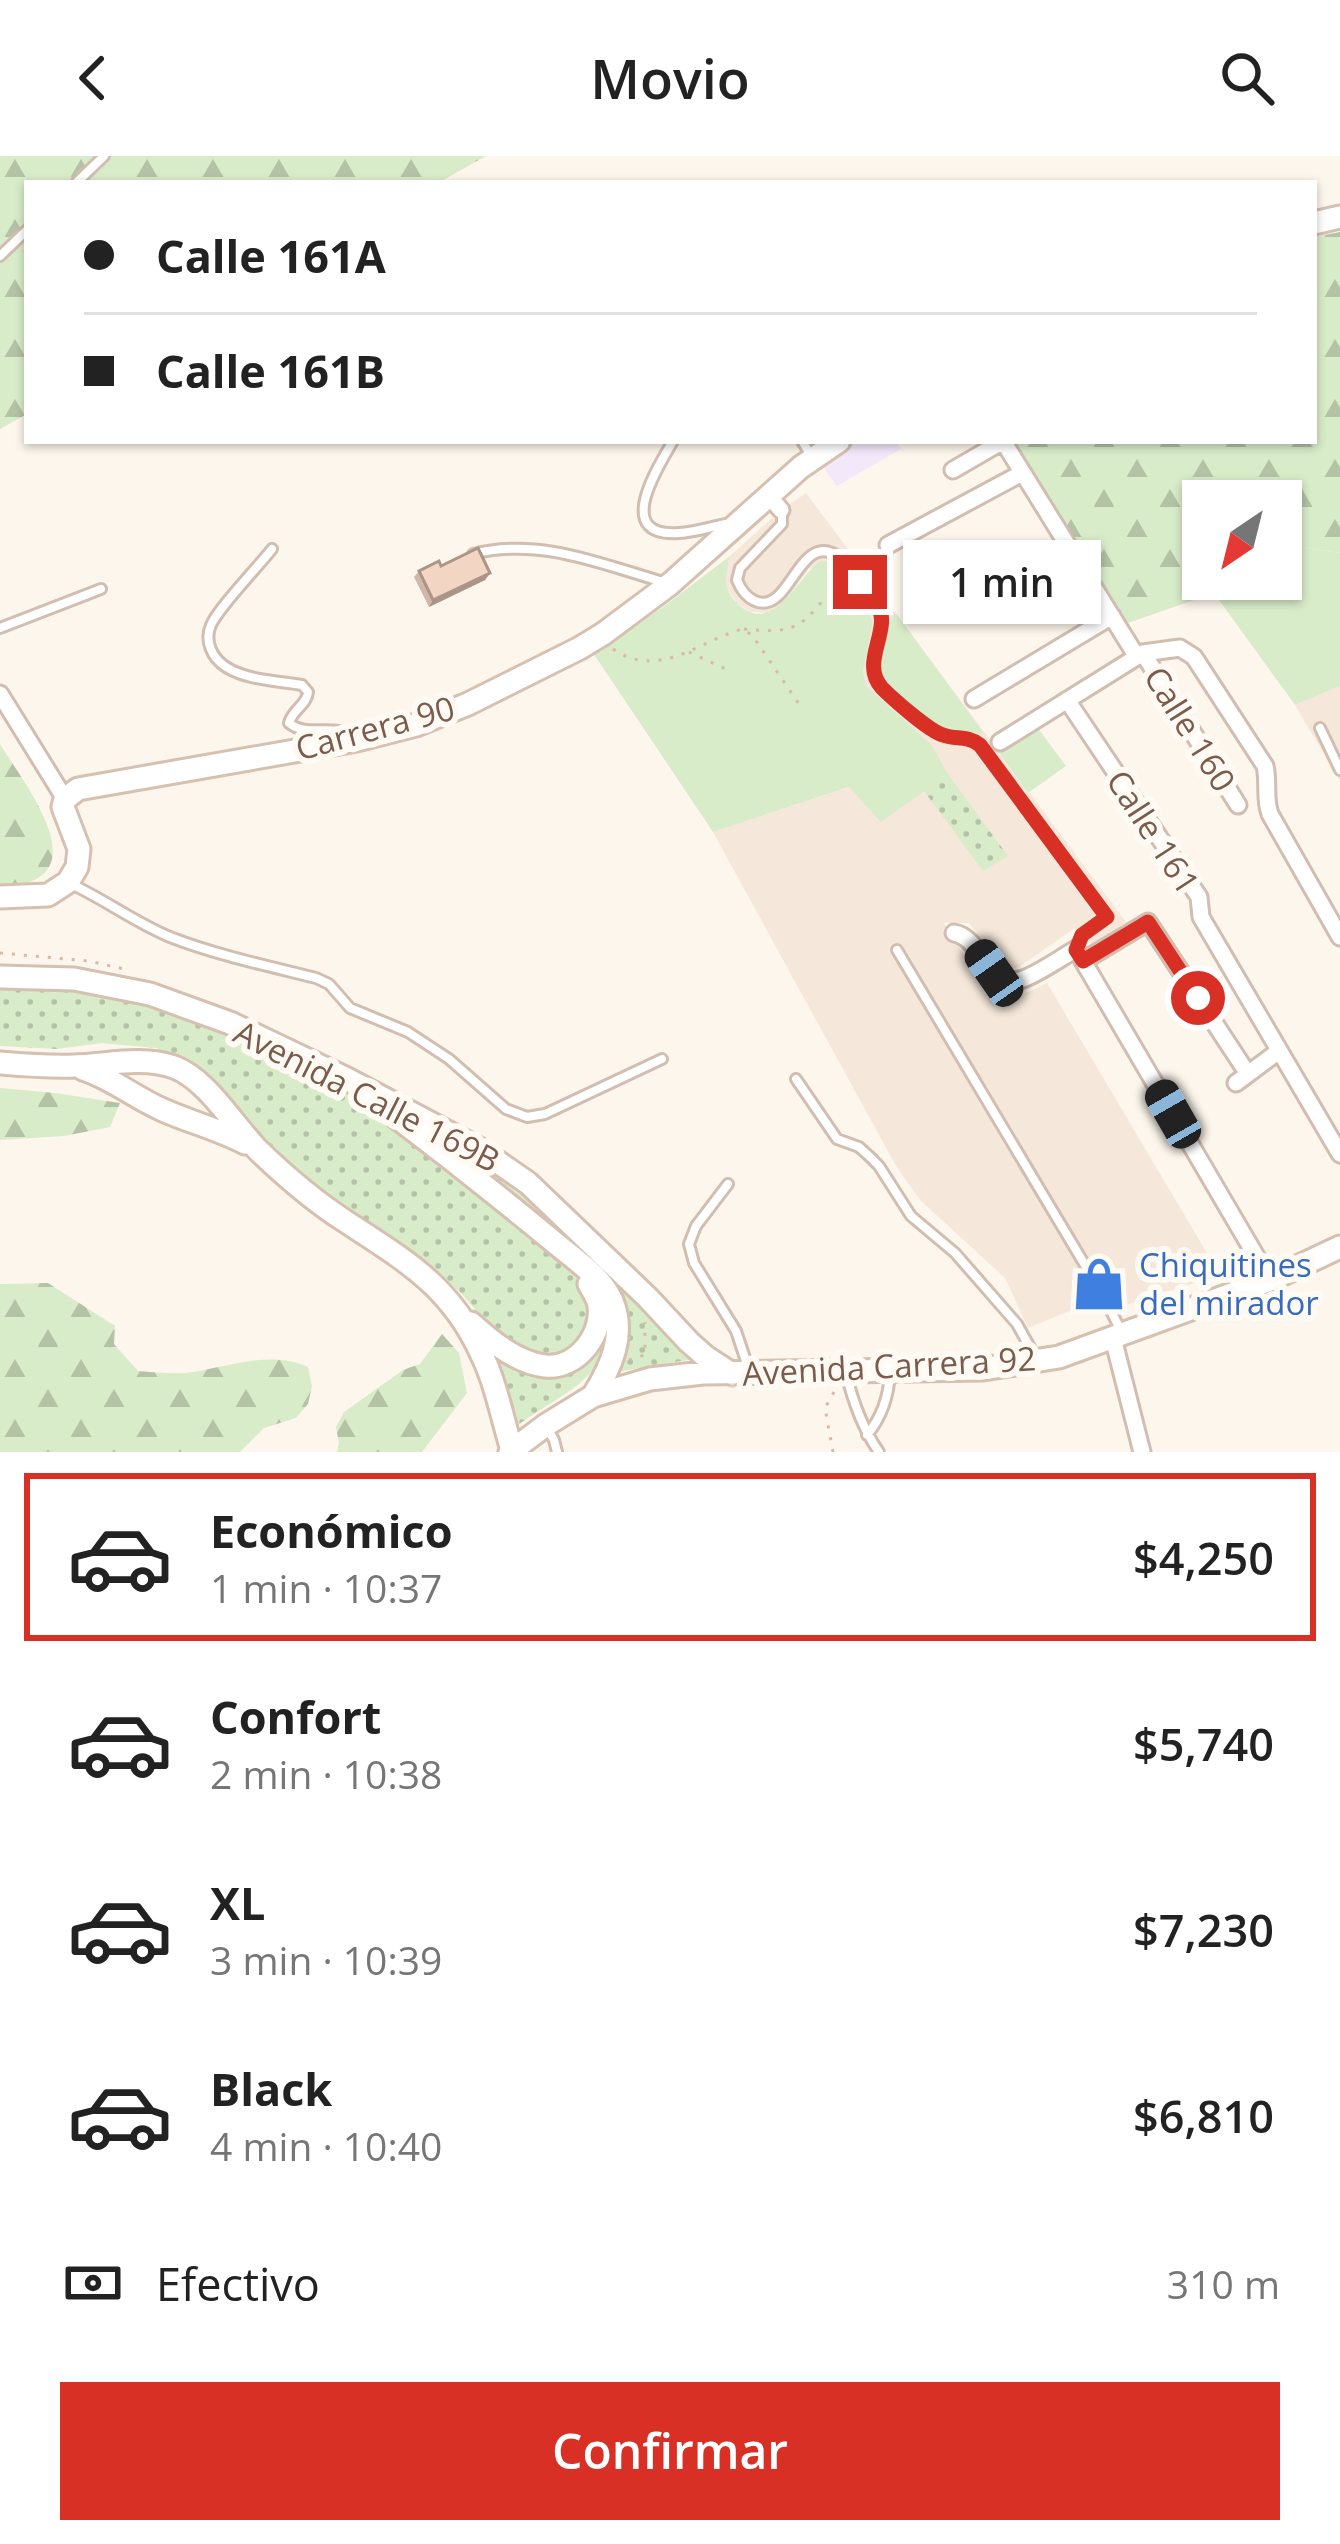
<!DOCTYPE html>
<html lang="es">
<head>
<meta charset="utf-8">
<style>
  body { margin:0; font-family:"Open Sans",sans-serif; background:#f2f2f2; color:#222; height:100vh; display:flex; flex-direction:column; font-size:45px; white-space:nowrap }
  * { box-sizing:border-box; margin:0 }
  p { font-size:39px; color:#767676 }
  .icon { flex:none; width:66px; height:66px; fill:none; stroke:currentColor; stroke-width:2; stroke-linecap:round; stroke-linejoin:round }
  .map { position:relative; height:1296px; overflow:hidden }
  .drawer { display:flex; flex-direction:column; background:#fff; flex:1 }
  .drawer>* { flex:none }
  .guide { position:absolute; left:24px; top:24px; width:1293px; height:264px; border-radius:0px; box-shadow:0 3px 9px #0004; display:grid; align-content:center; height:264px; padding:0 60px; background:#fff }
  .needle { width:78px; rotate:215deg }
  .fabs { position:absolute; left:1182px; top:324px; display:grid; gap:24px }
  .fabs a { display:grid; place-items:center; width:120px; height:120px; border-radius:0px; background:#fff; box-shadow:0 3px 9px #0004; font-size:60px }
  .end { position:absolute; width:54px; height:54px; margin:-27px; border:15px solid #d93025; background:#fff; box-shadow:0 0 0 6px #fff }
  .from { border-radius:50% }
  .bubble { position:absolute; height:84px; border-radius:0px; background:#fff; box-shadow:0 3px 9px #0004; font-size:39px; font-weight:600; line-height:84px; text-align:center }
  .car { position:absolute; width:36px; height:72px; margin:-36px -18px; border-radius:15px; box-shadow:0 0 9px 3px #0007; background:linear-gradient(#222 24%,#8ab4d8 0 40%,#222 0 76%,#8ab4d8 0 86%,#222 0) }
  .guide b { display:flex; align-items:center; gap:42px; height:114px; font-size:45px }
  .guide b+b { border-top:3px solid #e0e0e0 }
  .guide i { width:30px; height:30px; background:#222 }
  ul { padding:21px 0 0; list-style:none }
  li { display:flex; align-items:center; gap:36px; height:168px; margin:0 24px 18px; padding:0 36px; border:6px solid transparent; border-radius:0px }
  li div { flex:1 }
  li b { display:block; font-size:45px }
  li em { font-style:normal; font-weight:600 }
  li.selected { border-color:#d93025 }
  li>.icon { width:108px; height:108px; stroke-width:1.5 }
  .pay { display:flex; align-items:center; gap:30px; height:132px; padding:0 60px; font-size:45px }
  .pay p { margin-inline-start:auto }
  .cta { display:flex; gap:24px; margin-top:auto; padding:24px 60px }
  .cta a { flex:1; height:138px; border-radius:0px; background:#d93025; color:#fff; font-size:48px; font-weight:600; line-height:138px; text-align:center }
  header { display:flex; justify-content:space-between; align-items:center; height:156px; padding:0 60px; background:#fff; font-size:54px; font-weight:600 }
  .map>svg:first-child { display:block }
  .residential { fill:#f5e8da }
  .education { fill:#f3e8fa }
  .grass { fill:url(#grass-dots) }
  .forest { fill:url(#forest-firs) }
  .park { fill:#d8ecc9 }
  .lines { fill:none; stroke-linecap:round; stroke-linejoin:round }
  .lane-casing { stroke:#d1beb0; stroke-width:14 }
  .street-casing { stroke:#d1beb0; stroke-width:21 }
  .secondary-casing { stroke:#d6c0b0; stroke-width:27 }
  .path { stroke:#d9b8a5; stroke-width:3; stroke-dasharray:3 9; stroke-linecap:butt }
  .lane { stroke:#fff; stroke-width:8 }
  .street { stroke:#fff; stroke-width:15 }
  .secondary { stroke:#fff; stroke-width:21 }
  .wall { fill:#d1b7a8 }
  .shaded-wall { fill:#aa9588 }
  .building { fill:#f3d5c3; stroke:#aa9588; stroke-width:3 }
  .route { stroke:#d93025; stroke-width:15 }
  .labels { text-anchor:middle; stroke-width:12; stroke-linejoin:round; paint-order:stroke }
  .street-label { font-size:33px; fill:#7a5c4d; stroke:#fffaf3 }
  .shop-label { font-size:33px; fill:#366cbe; stroke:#fffaf3; text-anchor:start }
</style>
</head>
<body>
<header><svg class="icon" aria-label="back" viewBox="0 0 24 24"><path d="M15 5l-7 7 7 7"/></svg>Movio<svg class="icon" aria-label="search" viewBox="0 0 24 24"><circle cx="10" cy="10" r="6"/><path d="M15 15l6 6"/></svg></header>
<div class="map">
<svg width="1340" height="1296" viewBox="0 0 1340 1296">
  <defs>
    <pattern id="grass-dots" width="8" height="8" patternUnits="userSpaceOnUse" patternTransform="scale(3)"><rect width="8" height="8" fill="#d8ecc9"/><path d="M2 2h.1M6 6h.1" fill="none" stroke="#b4c2a5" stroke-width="1.8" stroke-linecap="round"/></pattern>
    <pattern id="forest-firs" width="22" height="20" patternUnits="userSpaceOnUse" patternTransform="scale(3)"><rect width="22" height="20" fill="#d8ecc9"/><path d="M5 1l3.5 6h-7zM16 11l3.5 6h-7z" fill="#b4c2a5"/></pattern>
  </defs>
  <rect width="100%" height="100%" fill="#fdf6ec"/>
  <!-- residential -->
  <path class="residential" d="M806,337L1126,766L1092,789L1075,772L1019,811L1006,813L969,767H944L997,851L1047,827L1220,1119L1120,1151L1111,1138L1028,1172L1005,1122L920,1044L896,1010L713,676L850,631L931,588L866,530L863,515L873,466L867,452L833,406L809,413L780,451L768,457L750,456L737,447L727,432L725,416L730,400L781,354Z
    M1340,530V625L1295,549Z"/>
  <!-- education -->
  <path class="education" d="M856,285H896L901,293L837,330L821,308Z"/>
  <!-- grass -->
  <path class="grass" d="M948,618L1008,700L983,715L924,635Z
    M0,823L160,845L330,922L387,958L562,1103L578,1121L591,1139L592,1163L568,1199L527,1200L489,1170L461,1137L410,1093L335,1050L273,996L194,908L156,892L102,887L57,893L0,890Z
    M430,976L484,1006L528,1038L705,1201L617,1216L627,1195L626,1167L583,1099L529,1050Z
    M610,1154C618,1220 561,1237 517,1270L485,1189C502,1202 521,1218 543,1221C581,1225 605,1186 610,1154Z"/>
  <!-- forest -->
  <path class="forest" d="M0,0H486L438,27H27V258L0,273Z
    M1340,76V397L1301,391L1281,402V345H1203V423H1241L1214,437L1128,467L1010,285H1314V81Z
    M0,588C27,632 104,727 0,731Z
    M0,932L55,937L120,947L110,971L64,980L0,984Z
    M48,1127L115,1170L114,1188L138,1215C153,1216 170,1218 186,1217C226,1212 270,1193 308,1211L312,1230L308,1248L296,1262L264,1272L240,1296H0V1128Z
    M442,1178L459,1197L467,1237L422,1296H337L339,1287L336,1271L344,1256L403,1214L420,1208Z"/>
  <!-- park -->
  <path class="park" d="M1301,391L1340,397V530L1295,549L1214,437L1241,423H1281V402Z
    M730,400C725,417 723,433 736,446C772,483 796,423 820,405L833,406L867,452L873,466L863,515L866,530L931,588L948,618L881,666L849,631L713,676L593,497L663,451Z
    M896,457L984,578L939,572L882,526L879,480Z
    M1035,568L1066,610L1028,637L998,595Z"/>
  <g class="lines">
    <defs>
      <path id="lane" d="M76,27L104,0
        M0,100L27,74
        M673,285C658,311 612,382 679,377C695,376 710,371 726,368
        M802,285L812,301
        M782,355V368L740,412L737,424C744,442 762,456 779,439C797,422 810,377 842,403C855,414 881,448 881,465C881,486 865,508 879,528C888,540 931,576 945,580C959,583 967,579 979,589L1107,761L1082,779L1076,793
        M272,393C258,411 219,451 211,469C204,485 212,502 226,511C246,524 278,525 302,529L308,536C307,549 292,554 289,567C307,582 332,567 352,580
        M473,398C539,381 601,408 663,426
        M0,472L101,433
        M1320,572L1340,614
        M69,727C104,743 134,766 170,781C216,799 268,810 316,822L329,828L350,852L408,876L449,903L506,953L527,961L545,958L662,903
        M897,794L1104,1141L1121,1175
        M796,923L837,983L859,991L869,1000L879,1010L911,1060L955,1097L1017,1168L1037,1204
        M728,1028L696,1070L689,1088L694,1107L736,1175L748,1211
        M846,1217C853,1246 862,1272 879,1296
        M546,1270L554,1284L557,1296
        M867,1279C882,1261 889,1239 890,1216"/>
      <path id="street" d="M1003,285L1137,501
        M953,314L1003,285
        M769,340L781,354
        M888,389L1022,317
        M1143,497L1238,649
        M0,538L65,643
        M974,543L1112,460
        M1067,544L1199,741L1201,761L1340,998
        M1000,586L1143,497L1180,492L1194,501L1265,610C1269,627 1264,642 1270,658L1340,781
        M954,777C983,782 988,835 1023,823C1041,816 1059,803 1076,793L1270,1124
        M1083,805L1148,766L1248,918
        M1236,927L1279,895
        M1113,1182L1142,1296"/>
      <path id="secondary" d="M1314,67L1340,61
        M0,741L48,739L68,726L77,711L79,693L63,651L65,643L78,633L357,584L416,569L468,548L580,492L603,478L670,428L801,311L839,285
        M0,821L74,823L150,838L230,867L347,923L479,993L528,1027L648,1142L689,1186L706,1201L732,1218
        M0,907C24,909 49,911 74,910C107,909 142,900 174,911C207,923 234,970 259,995C285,1020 314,1045 345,1065C404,1104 450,1129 481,1197C496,1227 502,1262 512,1294
        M83,913C112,922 135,942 163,954C190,966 218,973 245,987
        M395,960C449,1001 502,1043 554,1086C574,1103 601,1120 612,1145C626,1179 611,1211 593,1240
        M471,1167C491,1185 517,1207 545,1210C577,1214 606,1176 598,1145C596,1140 592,1133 589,1128
        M510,1296L546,1269L593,1240L650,1223L703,1217L983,1213L1059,1201L1270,1124L1340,1091"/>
    </defs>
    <!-- lane casing -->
    <use href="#lane" class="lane-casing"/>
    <!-- street casing -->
    <use href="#street" class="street-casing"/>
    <!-- secondary casing -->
    <use href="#secondary" class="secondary-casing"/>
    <!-- path -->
    <path class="path" d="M744,473C787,477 799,476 826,440
      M613,493C658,524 698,486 742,473L752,479L803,554
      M689,496L728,514
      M0,797L88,805L129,814
      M629,1204L645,1199V1166
      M833,1296L825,1252L834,1236"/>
    <!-- lane -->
    <use href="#lane" class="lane"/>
    <!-- street -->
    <use href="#street" class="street"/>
    <!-- secondary -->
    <use href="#secondary" class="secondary"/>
  </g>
  <!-- wall -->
  <path class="wall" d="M441,410L490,417L485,424L429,451L414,421L419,415Z"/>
  <!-- shaded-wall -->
  <path class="shaded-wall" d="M490,417L485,424L429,451L433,444Z"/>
  <!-- building -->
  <path class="building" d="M478,392L490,417L433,444L419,415L439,405L441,410Z"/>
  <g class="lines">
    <!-- route -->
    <path class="route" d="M860,426C865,433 874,440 878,448C892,476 859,506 882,532C893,543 929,575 943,579C957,584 966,579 980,589L1107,761L1082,779L1076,794L1083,805L1148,766L1198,842"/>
  </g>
  <!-- icons -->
  <defs>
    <symbol id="shop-bare" viewBox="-9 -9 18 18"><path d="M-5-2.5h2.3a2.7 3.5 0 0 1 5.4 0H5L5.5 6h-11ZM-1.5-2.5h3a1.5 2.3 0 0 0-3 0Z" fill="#3f7fe0" stroke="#fffaf3" stroke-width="2.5" paint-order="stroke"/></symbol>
  </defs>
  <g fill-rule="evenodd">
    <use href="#shop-bare" x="1061" y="1090" width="76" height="76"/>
  </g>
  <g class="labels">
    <!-- street labels -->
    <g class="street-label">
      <text transform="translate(375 572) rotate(-15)" y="12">Carrera 90</text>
      <text transform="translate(1190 573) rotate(58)" y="12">Calle 160</text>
      <text transform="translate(1153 676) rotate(57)" y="12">Calle 161</text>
      <text transform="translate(367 940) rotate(27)" y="12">Avenida Calle 169B</text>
      <text transform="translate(889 1210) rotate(-3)" y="12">Avenida Carrera 92</text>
    </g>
    <!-- shop labels -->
    <g class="shop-label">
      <text x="1139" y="1121">Chiquitines<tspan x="1139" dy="38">del mirador</tspan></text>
    </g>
  </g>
</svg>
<div class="fabs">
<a><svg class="needle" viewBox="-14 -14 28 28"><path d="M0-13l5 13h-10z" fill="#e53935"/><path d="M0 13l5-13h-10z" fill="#767676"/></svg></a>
</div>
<i class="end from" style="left:1198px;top:842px"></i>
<i class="end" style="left:860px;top:426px"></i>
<div class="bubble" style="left:903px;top:384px;width:198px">1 min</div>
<i class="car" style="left:994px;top:817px;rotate:325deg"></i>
<i class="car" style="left:1173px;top:958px;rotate:330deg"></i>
<div class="guide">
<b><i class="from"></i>Calle 161A</b>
<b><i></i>Calle 161B</b>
</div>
</div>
<section class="drawer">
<ul>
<li class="selected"><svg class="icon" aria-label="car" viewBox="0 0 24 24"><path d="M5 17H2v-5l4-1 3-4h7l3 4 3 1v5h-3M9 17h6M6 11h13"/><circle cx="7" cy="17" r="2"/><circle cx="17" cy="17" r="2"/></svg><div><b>Económico</b><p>1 min · 10:37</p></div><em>$4,250</em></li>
<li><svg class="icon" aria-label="car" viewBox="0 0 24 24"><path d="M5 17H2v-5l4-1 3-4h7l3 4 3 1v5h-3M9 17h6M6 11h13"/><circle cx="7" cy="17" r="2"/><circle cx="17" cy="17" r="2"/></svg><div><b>Confort</b><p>2 min · 10:38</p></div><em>$5,740</em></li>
<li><svg class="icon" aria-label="car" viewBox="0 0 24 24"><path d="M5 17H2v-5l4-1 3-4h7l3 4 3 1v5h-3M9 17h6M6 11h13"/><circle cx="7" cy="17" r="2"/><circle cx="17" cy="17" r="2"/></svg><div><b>XL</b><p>3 min · 10:39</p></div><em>$7,230</em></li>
<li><svg class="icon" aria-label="car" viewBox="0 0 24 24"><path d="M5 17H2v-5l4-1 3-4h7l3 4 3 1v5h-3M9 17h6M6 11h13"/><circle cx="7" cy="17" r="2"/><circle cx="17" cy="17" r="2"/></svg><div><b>Black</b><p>4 min · 10:40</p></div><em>$6,810</em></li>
</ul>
<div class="pay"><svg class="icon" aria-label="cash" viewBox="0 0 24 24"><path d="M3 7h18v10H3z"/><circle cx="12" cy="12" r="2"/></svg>Efectivo<p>310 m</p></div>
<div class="cta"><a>Confirmar</a></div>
</section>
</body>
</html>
